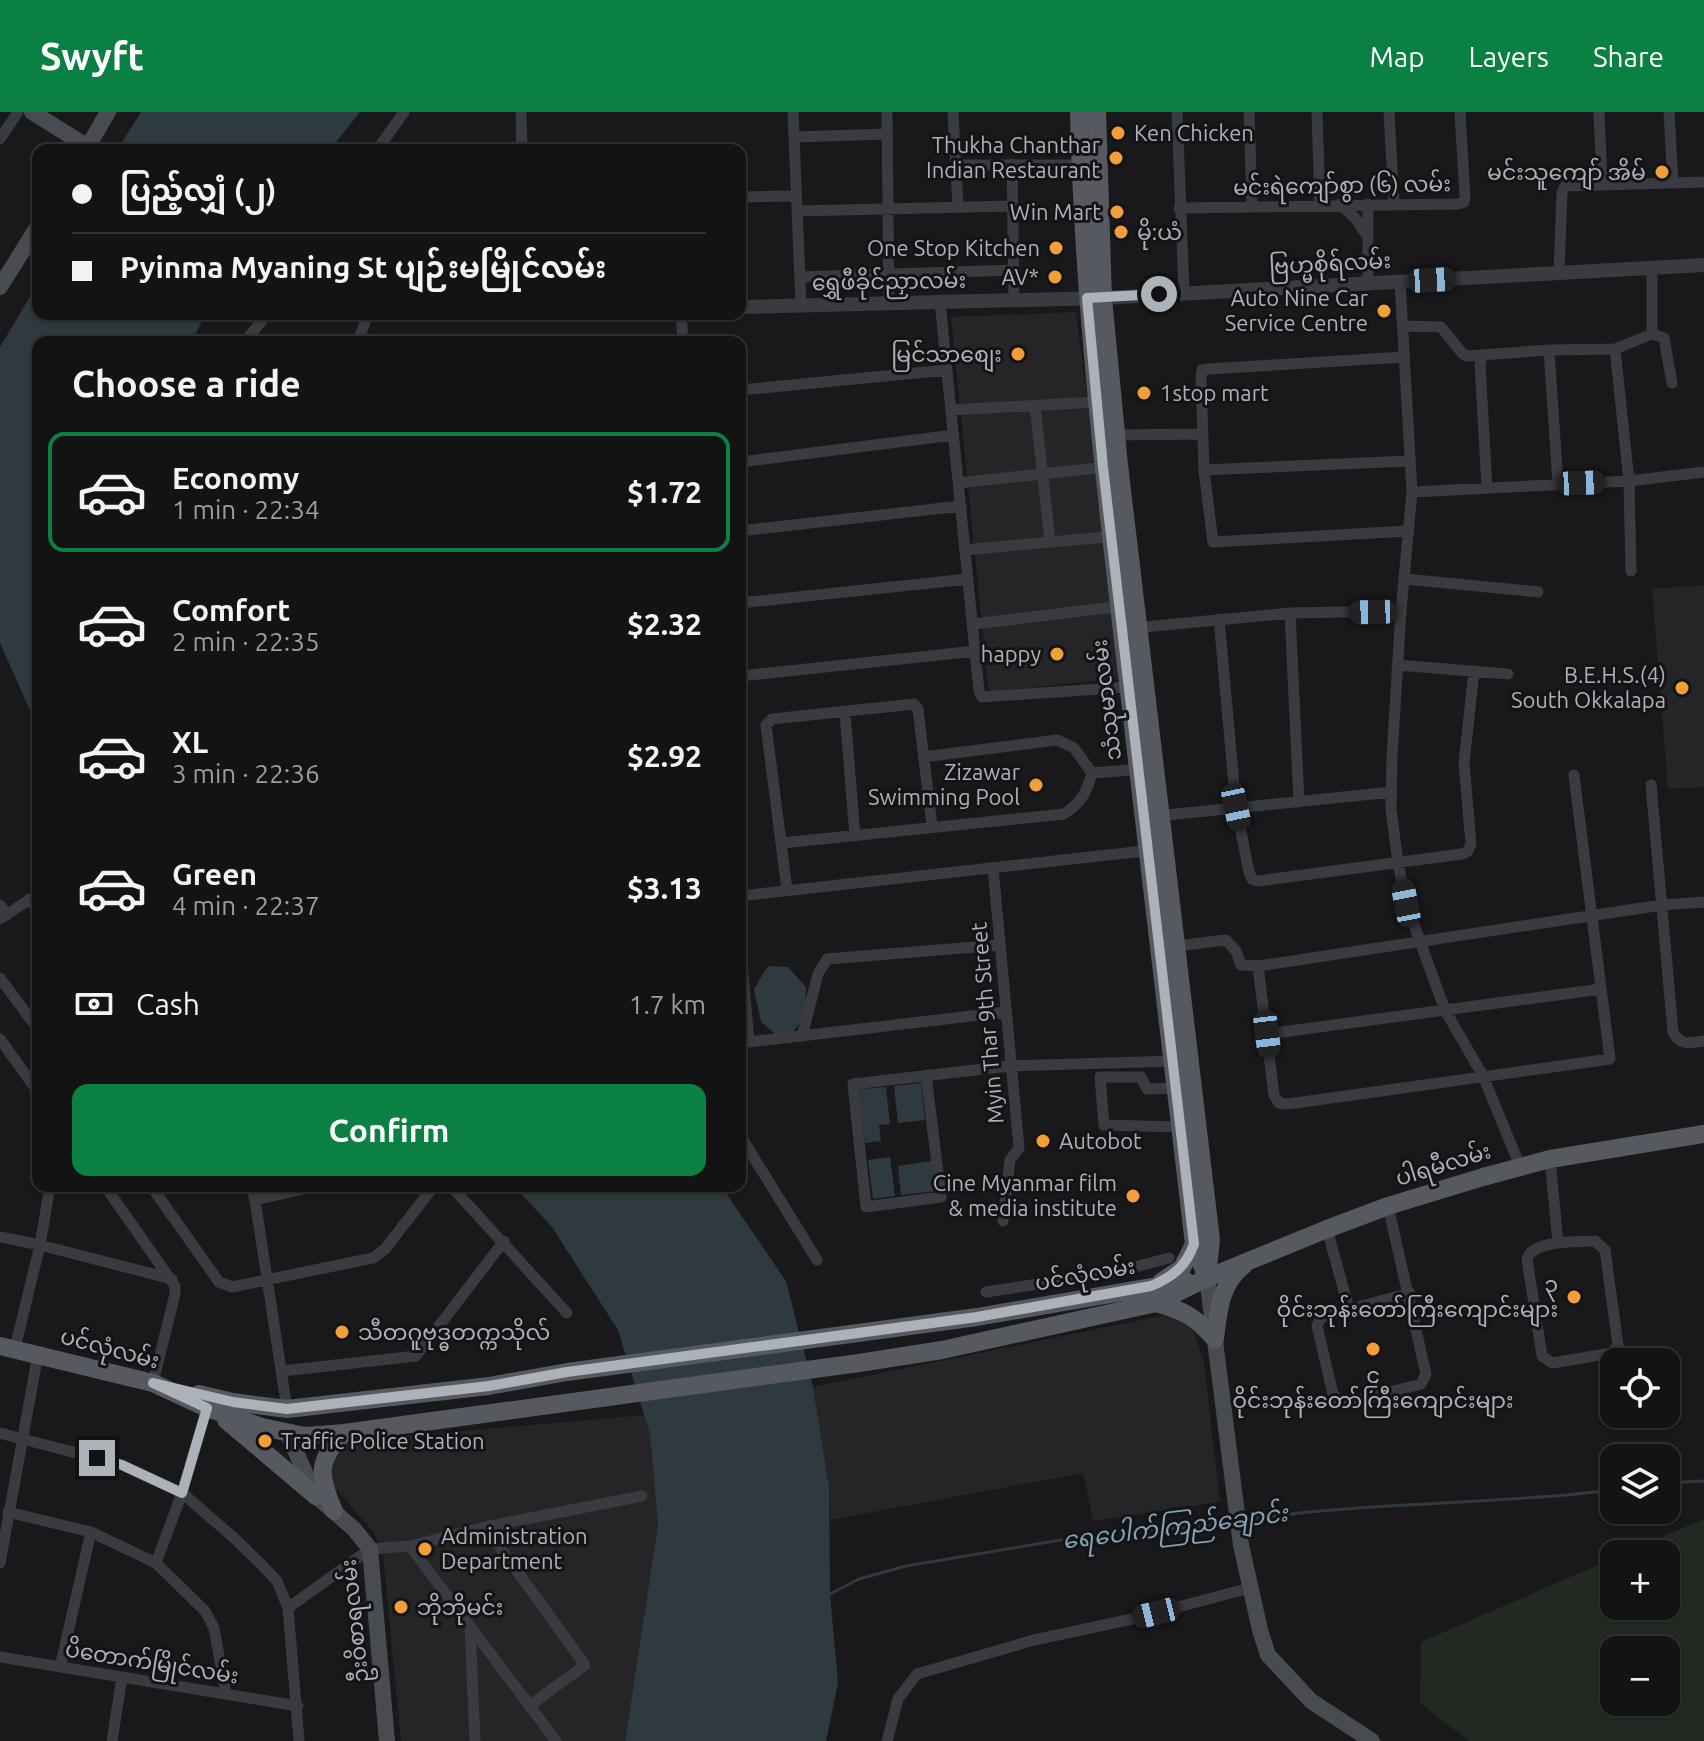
<!DOCTYPE html>
<html lang="en">
<head>
<meta charset="utf-8">
<style>
  body { margin:0; font-family:Ubuntu,"Noto Sans Myanmar",sans-serif; background:#202022; color:#f1f3f6; height:100vh; display:flex; flex-direction:column; font-size:30px; white-space:nowrap }
  * { box-sizing:border-box; margin:0 }
  p { font-size:26px; color:#9d9ea0 }
  .icon { flex:none; width:44px; height:44px; fill:none; stroke:currentColor; stroke-width:2; stroke-linecap:round; stroke-linejoin:round }
  .map { position:relative; flex:1; overflow:hidden }
  .side { position:absolute; left:32px; top:224px; width:714px; height:856px; display:flex; flex-direction:column; background:#131314; border-radius:16px; box-shadow:0 2px 6px #0004,0 0 0 2px #323234 }
  .side>* { flex:none }
  .top-card { position:absolute; left:32px; top:32px; width:714px; height:176px; border-radius:16px; box-shadow:0 2px 6px #0004,0 0 0 2px #323234; display:grid; align-content:center; height:176px; padding:0 40px; background:#131314 }
  .tools { position:absolute; left:1600px; top:1236px; display:grid; gap:16px }
  .tools a { display:grid; place-items:center; width:80px; height:80px; border-radius:16px; background:#131314; box-shadow:0 2px 6px #0004,0 0 0 2px #323234; font-size:40px }
  .end { position:absolute; width:36px; height:36px; margin:-18px; border:10px solid #abb2ba; background:#111; box-shadow:0 0 0 4px #111 }
  .from { border-radius:50% }
  .car { position:absolute; width:24px; height:48px; margin:-24px -12px; border-radius:10px; box-shadow:0 0 6px 2px #0007; background:linear-gradient(#222 24%,#8ab4d8 0 40%,#222 0 76%,#8ab4d8 0 86%,#222 0) }
  .top-card b { display:flex; align-items:center; gap:28px; height:76px; font-size:30px }
  .top-card b+b { border-top:2px solid #323234 }
  .top-card i { width:20px; height:20px; background:#f1f3f6 }
  ul { padding:0; list-style:none }
  li { display:flex; align-items:center; gap:24px; height:120px; margin:0 16px 12px; padding:0 24px; border:4px solid transparent; border-radius:16px }
  li div { flex:1 }
  li b { display:block; font-size:30px }
  li em { font-style:normal; font-weight:700 }
  li.current { border-color:#0b8043 }
  li>.icon { width:72px; height:72px; stroke-width:1.5 }
  h2 { padding:0 40px; font-size:36px; line-height:96px }
  .pay { display:flex; align-items:center; gap:20px; height:88px; padding:0 40px; font-size:30px }
  .pay p { margin-inline-start:auto }
  .cta { display:flex; gap:16px; margin-top:auto; padding:16px 40px }
  .cta a { flex:1; height:92px; border-radius:16px; background:#0b8043; color:#fff; font-size:32px; font-weight:700; line-height:92px; text-align:center }
  header { display:flex; align-items:center; gap:48px; box-sizing:border-box; height:112px; padding:0 40px; background:#0b8043; color:#fff }
  header strong { font-size:38px }
  nav { display:flex; gap:44px; margin-inline-start:auto; font-size:28px }
  .map>svg:first-child { display:block }
  .built { fill:#252528 }
  .green { fill:#212921; fill-rule:evenodd }
  .water { fill:#2e3a3f }
  .lines { fill:none; stroke-linecap:round; stroke-linejoin:round }
  .stream { stroke:#2e3a3f; stroke-width:3 }
  .minor { stroke:#3a3b40; stroke-width:11 }
  .tertiary { stroke:#3a3b40; stroke-width:14 }
  .secondary { stroke:#484b50; stroke-width:16 }
  .primary { stroke:#56595f; stroke-width:18 }
  .route { stroke:#abb2ba; stroke-width:10 }
  .poi-dot { fill:#f29f3a; stroke:#141416; stroke-width:3 }
  .labels { text-anchor:middle; stroke-width:6; stroke-linejoin:round; paint-order:stroke }
  .poi-label { font-size:22px; fill:#abb2ba; stroke:#141416; text-anchor:end }
  .street-label { font-size:22px; fill:#abb2ba; stroke:#141416 }
  .water-label { font-size:24px; font-style:italic; fill:#83a3b5; stroke:#141416 }
</style>
</head>
<body>
<header>
<strong>Swyft</strong>
<nav><a>Map</a><a>Layers</a><a>Share</a></nav>
</header>
<div class="map">
<svg width="1704" height="1629" viewBox="0 0 1704 1629">
  <rect width="100%" height="100%" fill="#19191b"/>
  <!-- built -->
  <path class="built" d="M1076,200L1122,566L989,580L951,205Z
    M1704,473V675L1668,677L1652,477Z
    M1171,1202L1186,1206L1195,1223L1204,1251L1220,1390L1093,1409L1083,1361L830,1408L829,1374L813,1275Z
    M645,1303L650,1322L658,1413L625,1629H401L383,1443L375,1422L330,1370L331,1353L338,1340L349,1329Z"/>
  <!-- green -->
  <path class="green" d="M1704,1407V1629H1469L1420,1591L1421,1530L1614,1446V1494H1666V1442H1623ZM1614,1538H1666V1590H1614Z"/>
  <!-- water -->
  <path class="water" d="M141,0H360L330,38H117Z
    M38,171V202H206L191,230H38V616L0,531V235Z
    M768,854L788,855L806,875L805,904L791,923L778,924L761,910L754,877Z
    M921,971L925,1008L898,1011L894,974Z
    M886,975L890,1012L879,1013L881,1029L865,1031L859,977Z
    M890,1045L895,1084L873,1087L868,1048Z
    M932,1049L936,1079L901,1083L898,1054Z
    M514,1074H721L786,1169L813,1275L829,1374L830,1482L838,1571L826,1629H625L658,1413L650,1322L618,1218L552,1115Z"/>
  <g class="lines">
    <!-- stream -->
    <path class="stream" d="M1666,1371L1704,1369
      M1243,1408C1366,1390 1491,1393 1614,1378
      M828,1483L859,1467L906,1454L1109,1420L1198,1415L1232,1410"/>
    <!-- minor -->
    <path class="minor" d="M521,0L522,38
      M793,0L801,193
      M887,0L889,191
      M953,0L958,95
      M1177,0L1184,180
      M1249,0L1252,94
      M1317,0L1320,93
      M1389,0L1394,91
      M1599,0L1602,73
      M1669,0L1673,71
      M794,25L887,22
      M0,27L18,0
      M377,38L404,0
      M1012,52L1014,188
      M956,53H1081
      M740,85L796,84
      M1340,92L1356,107L1365,121
      M1368,92V171
      M1179,96L1458,92L1464,90L1465,85L1460,0
      M797,99L1012,94
      M1559,161L1562,81L1565,74L1704,70
      M801,165L1014,158
      M1400,170L1412,380L1401,499L1392,644L1391,698L1398,750L1406,791L1445,898L1483,964L1520,1054
      M940,190L979,579L982,585L1128,575
      M681,202L683,230
      M1402,214L1441,215L1462,241L1467,244L1549,238L1615,237L1652,222V155
      M1652,222L1664,226L1672,271
      M245,230L267,202
      M358,230L368,202
      M1615,237L1629,369L1631,459
      M1549,238L1558,372
      M1482,244L1480,252L1487,376
      M1404,245L1209,257L1202,258L1201,267L1204,358L1213,430L1408,419
      M740,278L947,258
      M1035,293L1050,430
      M951,298L1097,290
      M1112,323L1203,322
      M740,350L954,323
      M1204,358L1409,349
      M958,371L1106,355
      M1412,380L1629,369L1704,360
      M740,419L961,394
      M965,438L1116,424
      M1405,467L1538,480
      M740,491L968,467
      M1290,501L1299,690
      M1219,507L1236,695L1249,760L1252,767L1258,769L1462,742L1468,739L1471,732L1464,651L1474,559
      M973,512L1123,494
      M1134,516L1290,501L1401,499
      M1397,553L1508,562
      M740,564L976,539
      M845,601L855,724
      M1092,661L1143,657
      M1651,673L1673,920C1680,934 1690,931 1704,929
      M1157,704L1392,680
      M782,731L1064,702C1081,691 1087,680 1092,661L1074,636L1057,628L923,645
      M993,756L1019,1036L1010,1048L1003,1109
      M787,778L766,613L772,607L914,592L918,597L932,714
      M740,784L1153,738
      M29,787L38,798
      M0,793L7,803
      M0,807L38,782
      M740,829L749,930
      M1176,834L1226,828L1236,839L1241,853L1258,854L1662,793L1704,790
      M1258,854L1274,983L1279,991L1288,992L1610,947L1574,663
      M0,866L38,917
      M1267,922L1601,877
      M802,924L818,862L827,847L1000,833
      M0,927L38,980
      M740,931L1006,900
      M926,963L941,1085L866,1095L853,972L1010,954L1176,949
      M1175,976L1147,977L1141,965H1100L1104,1013L1180,1015
      M740,1023L817,1148
      M1550,1047L1558,1131
      M105,1074L175,1174V1182L153,1271
      M151,1074L219,1170L232,1175L373,1146L385,1137L434,1074
      M251,1074L255,1088L287,1297
      M451,1074L567,1201
      M255,1088L316,1074
      M1388,1094L1426,1262L1421,1272L1347,1291L1337,1287L1333,1282L1317,1214L1321,1205L1410,1181
      M1327,1117L1349,1197
      M0,1125L40,1133L172,1167
      M1595,1129L1605,1138L1618,1233L1612,1241L1552,1251L1542,1244L1527,1147C1532,1128 1577,1130 1595,1129Z
      M986,1180L1116,1160L1169,1146
      M15,1236L40,1133L50,1074
      M282,1259L416,1244L504,1129
      M0,1321L122,1353L182,1381L233,1425L263,1454L277,1469L288,1496L299,1629
      M8,1400L91,1420L156,1451L205,1499L214,1516L226,1582
      M485,1415L585,1553L529,1594
      M410,1434L556,1629
      M0,1451L38,1242
      M156,1451L182,1381L207,1296
      M288,1496L370,1437L410,1434L485,1415L642,1384
      M470,1514L475,1629
      M0,1545L298,1594
      M60,1555L91,1420
      M112,1629L122,1565
      M887,1629L898,1587L917,1562L1034,1528L1132,1507L1250,1476"/>
    <!-- tertiary -->
    <path class="tertiary" d="M740,195L1103,186L1704,153
      M267,202H280"/>
    <!-- secondary -->
    <path class="secondary" d="M32,0L88,35
      M86,38L108,0
      M0,175L38,114
      M1207,1166L1241,1433L1260,1518L1268,1543L1311,1589L1372,1629
      M287,1321L316,1384L354,1417L370,1437L387,1629"/>
    <!-- primary -->
    <path class="primary" d="M1079,0C1084,221 1113,438 1138,657C1156,816 1175,974 1194,1132L1207,1166
      M1097,0L1103,186L1119,353L1211,1128L1207,1164
      M1161,1170L1182,1156L1194,1132
      M1156,1191C1185,1199 1194,1204 1215,1227
      M1215,1227C1218,1200 1220,1172 1243,1154
      M0,1234L153,1271L207,1296L262,1315L305,1324L344,1321L859,1251L942,1238L1156,1191L1207,1166L1327,1117L1388,1094L1483,1065L1550,1047L1704,1022
      M199,1282L233,1290L287,1297L489,1274L567,1260L977,1205L1186,1169
      M226,1308L316,1384
      M334,1399C319,1364 316,1349 344,1321"/>
  </g>
  <g class="lines">
    <!-- route -->
    <path class="route" d="M97,1346L122,1353L182,1381L207,1296L153,1271L233,1290L287,1297L489,1274L567,1260L977,1205L1151,1174C1172,1165 1186,1155 1194,1132L1103,355L1087,186L1159,182"/>
  </g>
  <!-- markers -->
  <g class="poi-dot">
    <circle cx="1118" cy="21" r="8"/>
    <circle cx="1116" cy="46" r="8"/>
    <circle cx="1662" cy="60" r="8"/>
    <circle cx="1117" cy="100" r="8"/>
    <circle cx="1121" cy="120" r="8"/>
    <circle cx="1056" cy="136" r="8"/>
    <circle cx="1055" cy="165" r="8"/>
    <circle cx="1384" cy="199" r="8"/>
    <circle cx="1018" cy="242" r="8"/>
    <circle cx="1144" cy="281" r="8"/>
    <circle cx="1057" cy="542" r="8"/>
    <circle cx="1682" cy="576" r="8"/>
    <circle cx="1036" cy="673" r="8"/>
    <circle cx="1043" cy="1029" r="8"/>
    <circle cx="1133" cy="1084" r="8"/>
    <circle cx="1574" cy="1185" r="8"/>
    <circle cx="342" cy="1220" r="8"/>
    <circle cx="1373" cy="1237" r="8"/>
    <circle cx="265" cy="1329" r="8"/>
    <circle cx="425" cy="1437" r="8"/>
    <circle cx="401" cy="1495" r="8"/>
  </g>
  <g class="labels">
    <!-- poi labels -->
    <g class="poi-label">
      <text x="1134" y="29" text-anchor="start">Ken Chicken</text>
      <text x="1100" y="41">Thukha Chanthar<tspan x="1100" dy="25">Indian Restaurant</tspan></text>
      <text x="1646" y="68">မင်းသူကျော် အိမ်</text>
      <text x="1101" y="108">Win Mart</text>
      <text x="1137" y="128" text-anchor="start">မို:ယံ</text>
      <text x="1040" y="144">One Stop Kitchen</text>
      <text x="1039" y="173">AV*</text>
      <text x="1368" y="194">Auto Nine Car<tspan x="1368" dy="25">Service Centre</tspan></text>
      <text x="1002" y="250">မြင်သာစျေး</text>
      <text x="1160" y="289" text-anchor="start">1stop mart</text>
      <text x="1041" y="550">happy</text>
      <text x="1666" y="571">B.E.H.S.(4)<tspan x="1666" dy="25">South Okkalapa</tspan></text>
      <text x="1020" y="668">Zizawar<tspan x="1020" dy="25">Swimming Pool</tspan></text>
      <text x="1059" y="1037" text-anchor="start">Autobot</text>
      <text x="1117" y="1079">Cine Myanmar film<tspan x="1117" dy="25">&amp; media institute</tspan></text>
      <text x="1558" y="1180">၃<tspan x="1558" dy="25">ဝိုင်းဘုန်းတော်ကြီးကျောင်းများ</tspan></text>
      <text x="358" y="1228" text-anchor="start">သီတဂူဗုဒ္ဓတက္ကသိုလ်</text>
      <text x="1373" y="1271" text-anchor="middle">၄<tspan x="1373" dy="25">ဝိုင်းဘုန်းတော်ကြီးကျောင်းများ</tspan></text>
      <text x="281" y="1337" text-anchor="start">Traffic Police Station</text>
      <text x="441" y="1432" text-anchor="start">Administration<tspan x="441" dy="25">Department</tspan></text>
      <text x="417" y="1503" text-anchor="start">ဘိုဘိုမင်း</text>
    </g>
    <!-- street labels -->
    <g class="street-label">
      <text transform="translate(1342 73) rotate(-1)" y="8">မင်းရဲကျော်စွာ (၆) လမ်း</text>
      <text transform="translate(1330 151) rotate(-3)" y="8">ဗြဟ္မစိုရ်လမ်း</text>
      <text transform="translate(889 169) rotate(-1)" y="8">ရွှေဖီခိုင်ညှာလမ်း</text>
      <text transform="translate(1106 588) rotate(-97)" y="8">သံသုမာလမ်း</text>
      <text transform="translate(987 911) rotate(-95)" y="8">Myin Thar 9th Street</text>
      <text transform="translate(1443 1052) rotate(-17)" y="8">ပါရမီလမ်း</text>
      <text transform="translate(1085 1162) rotate(-10)" y="8">ပင်လုံလမ်း</text>
      <text transform="translate(110 1236) rotate(15)" y="8">ပင်လုံလမ်း</text>
      <text transform="translate(354 1509) rotate(-96)" y="8">ဦးဝိစာရလမ်း</text>
      <text transform="translate(152 1550) rotate(9)" y="8">ပိတောက်မြိုင်လမ်း</text>
    </g>
    <!-- water labels -->
    <g class="water-label">
      <text transform="translate(1175 1415) rotate(-7)" y="8">ရေပေါက်ကြည်ချောင်း</text>
    </g>
  </g>
</svg>
<div class="tools">
<a><svg class="icon" aria-label="locate" viewBox="0 0 24 24"><circle cx="12" cy="12" r="6"/><path d="M12 2v4M12 18v4M2 12h4M18 12h4"/></svg></a>
<a><svg class="icon" aria-label="layers" viewBox="0 0 24 24"><path d="M12 4l9 5-9 5-9-5zM3 14l9 5 9-5"/></svg></a>
<a>+</a>
<a>−</a>
</div>
<i class="end from" style="left:1159px;top:182px"></i>
<i class="end" style="left:97px;top:1346px"></i>
<i class="car" style="left:1432px;top:168px;rotate:87deg"></i>
<i class="car" style="left:1581px;top:371px;rotate:88deg"></i>
<i class="car" style="left:1373px;top:500px;rotate:269deg"></i>
<i class="car" style="left:1236px;top:695px;rotate:168deg"></i>
<i class="car" style="left:1406px;top:791px;rotate:349deg"></i>
<i class="car" style="left:1267px;top:922px;rotate:173deg"></i>
<i class="car" style="left:1156px;top:1501px;rotate:256deg"></i>
<div class="top-card">
<b><i class="from"></i>ပြည့်လျှံ (၂)</b>
<b><i></i>Pyinma Myaning St ပျဉ်းမမြိုင်လမ်း</b>
</div>
<section class="side">
<h2>Choose a ride</h2>
<ul>
<li class="current"><svg class="icon" aria-label="car" viewBox="0 0 24 24"><path d="M5 17H2v-5l4-1 3-4h7l3 4 3 1v5h-3M9 17h6M6 11h13"/><circle cx="7" cy="17" r="2"/><circle cx="17" cy="17" r="2"/></svg><div><b>Economy</b><p>1 min · 22:34</p></div><em>$1.72</em></li>
<li><svg class="icon" aria-label="car" viewBox="0 0 24 24"><path d="M5 17H2v-5l4-1 3-4h7l3 4 3 1v5h-3M9 17h6M6 11h13"/><circle cx="7" cy="17" r="2"/><circle cx="17" cy="17" r="2"/></svg><div><b>Comfort</b><p>2 min · 22:35</p></div><em>$2.32</em></li>
<li><svg class="icon" aria-label="car" viewBox="0 0 24 24"><path d="M5 17H2v-5l4-1 3-4h7l3 4 3 1v5h-3M9 17h6M6 11h13"/><circle cx="7" cy="17" r="2"/><circle cx="17" cy="17" r="2"/></svg><div><b>XL</b><p>3 min · 22:36</p></div><em>$2.92</em></li>
<li><svg class="icon" aria-label="car" viewBox="0 0 24 24"><path d="M5 17H2v-5l4-1 3-4h7l3 4 3 1v5h-3M9 17h6M6 11h13"/><circle cx="7" cy="17" r="2"/><circle cx="17" cy="17" r="2"/></svg><div><b>Green</b><p>4 min · 22:37</p></div><em>$3.13</em></li>
</ul>
<div class="pay"><svg class="icon" aria-label="cash" viewBox="0 0 24 24"><path d="M3 7h18v10H3z"/><circle cx="12" cy="12" r="2"/></svg>Cash<p>1.7 km</p></div>
<div class="cta"><a>Confirm</a></div>
</section>
</div>
</body>
</html>
